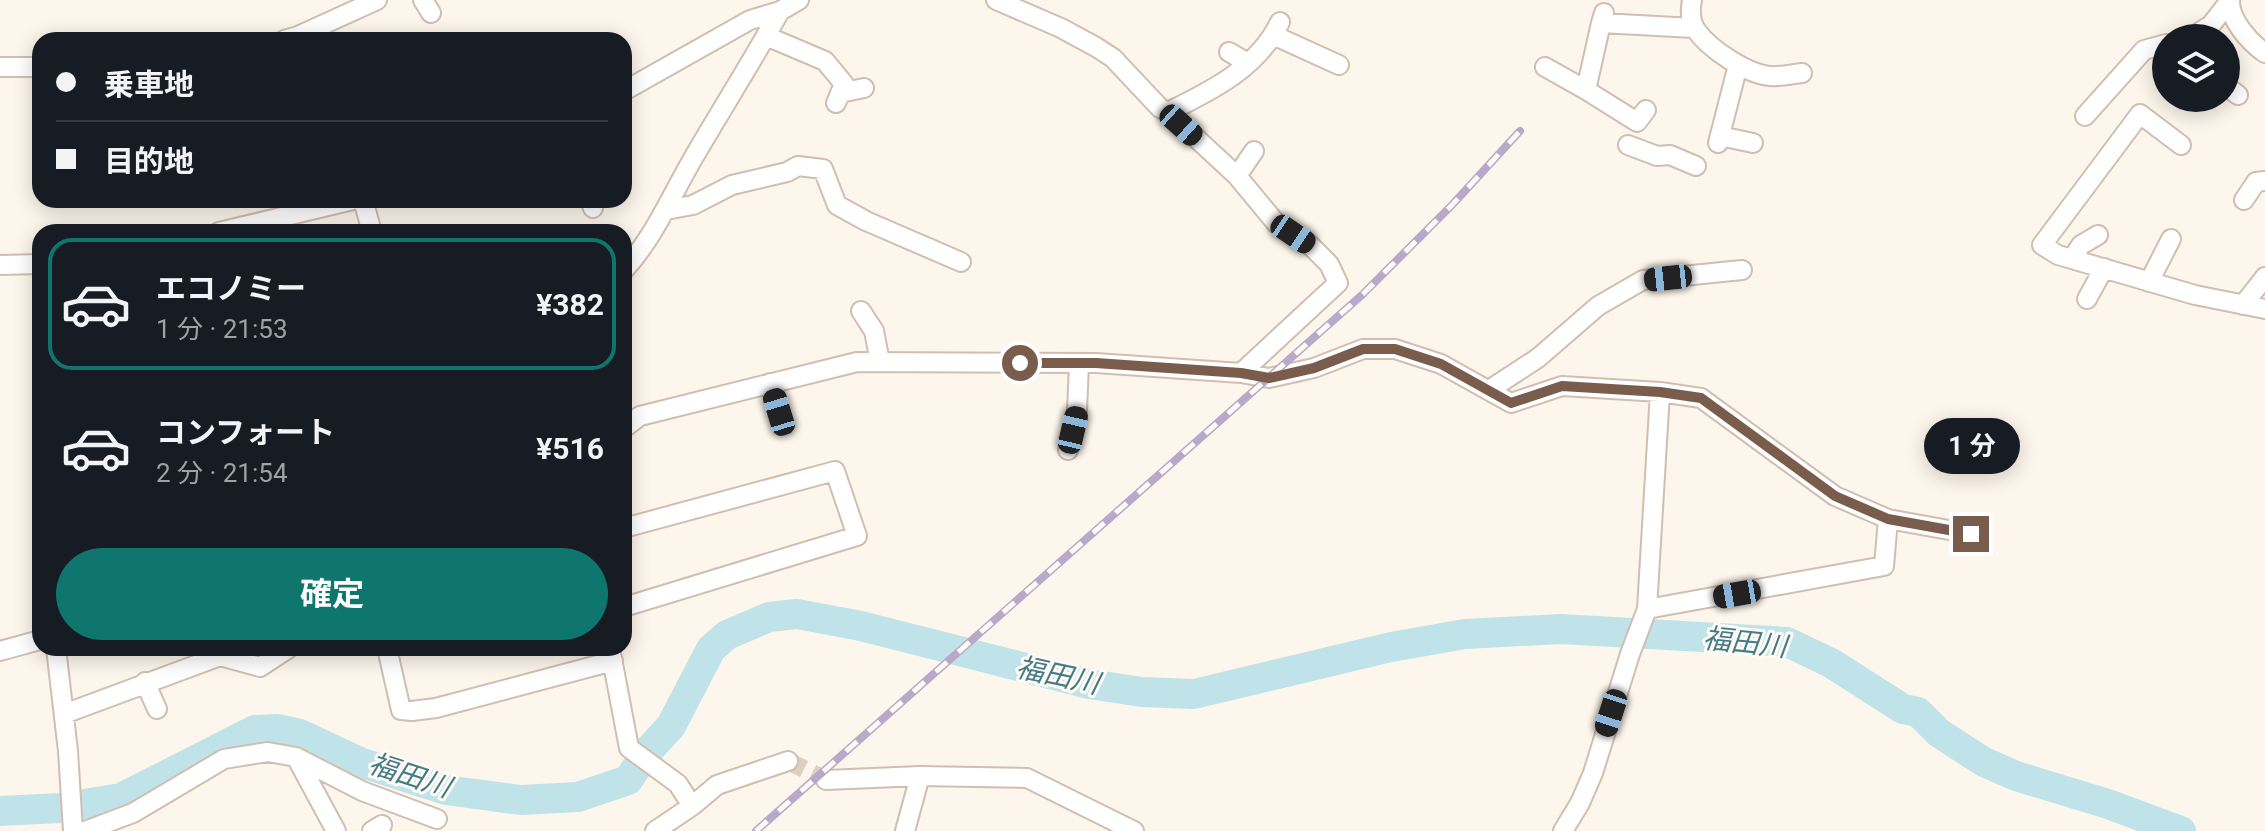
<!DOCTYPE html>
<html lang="ja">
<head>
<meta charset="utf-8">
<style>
  body { margin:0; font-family:Roboto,"Noto Sans JP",sans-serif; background:#20242c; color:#f1f3f6; height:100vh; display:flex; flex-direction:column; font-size:30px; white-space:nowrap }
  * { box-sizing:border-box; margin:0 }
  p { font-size:26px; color:#9ea1a6 }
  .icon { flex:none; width:44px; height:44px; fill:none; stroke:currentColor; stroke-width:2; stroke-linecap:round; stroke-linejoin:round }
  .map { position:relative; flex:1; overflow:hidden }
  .side { position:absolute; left:32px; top:224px; width:600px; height:432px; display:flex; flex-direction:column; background:#171b24; border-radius:24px; box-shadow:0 4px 20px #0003 }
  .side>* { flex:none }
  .hud { position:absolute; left:32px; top:32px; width:600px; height:176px; border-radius:24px; box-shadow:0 4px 20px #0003; display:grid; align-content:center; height:176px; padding:0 24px; background:#171b24 }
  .fabs { position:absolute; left:2152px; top:24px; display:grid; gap:16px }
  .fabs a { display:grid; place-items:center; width:88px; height:88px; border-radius:50%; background:#171b24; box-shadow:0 4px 20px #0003; font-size:40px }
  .end { position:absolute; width:36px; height:36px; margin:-18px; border:10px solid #7a5c4d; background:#fff; box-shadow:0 0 0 4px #fff }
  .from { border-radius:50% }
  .bubble { position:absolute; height:56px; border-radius:28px; background:#171b24; box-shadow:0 4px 20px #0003; font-size:26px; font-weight:700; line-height:56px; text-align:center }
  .car { position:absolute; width:24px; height:48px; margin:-24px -12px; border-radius:10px; box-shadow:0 0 6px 2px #0007; background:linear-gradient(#222 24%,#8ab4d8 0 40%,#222 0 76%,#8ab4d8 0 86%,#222 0) }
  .hud b { display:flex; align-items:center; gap:28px; height:76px; font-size:30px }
  .hud b+b { border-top:2px solid #363941 }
  .hud i { width:20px; height:20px; background:#f1f3f6 }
  ul { padding:14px 0 0; list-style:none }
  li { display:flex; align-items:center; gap:24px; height:132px; margin:0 16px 12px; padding:0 8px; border:4px solid transparent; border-radius:24px }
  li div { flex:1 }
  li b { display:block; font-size:30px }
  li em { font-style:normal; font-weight:700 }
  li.current { border-color:#0f766e }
  li>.icon { width:72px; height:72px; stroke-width:1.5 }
  .button { display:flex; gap:16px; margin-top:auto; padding:16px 24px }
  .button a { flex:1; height:92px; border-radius:48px; background:#0f766e; color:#fff; font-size:32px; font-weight:700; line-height:92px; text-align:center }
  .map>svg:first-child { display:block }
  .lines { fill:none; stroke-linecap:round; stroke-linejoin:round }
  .river { stroke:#bfe3e8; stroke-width:30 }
  .street-tunnel { stroke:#dcd0c4; stroke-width:18; stroke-dasharray:18 9; stroke-linecap:butt }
  .street-casing { stroke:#d1beb0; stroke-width:22 }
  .street { stroke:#fff; stroke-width:18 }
  .rail-casing { stroke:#b9a8c9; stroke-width:8 }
  .rail { stroke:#fffaf3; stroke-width:5; stroke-dasharray:15; stroke-linecap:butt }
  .route { stroke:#7a5c4d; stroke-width:10 }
  .labels { text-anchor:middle; stroke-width:6; stroke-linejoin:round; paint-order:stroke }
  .water-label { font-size:28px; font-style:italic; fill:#437c86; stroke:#fffaf3 }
</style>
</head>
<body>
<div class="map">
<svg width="2265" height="831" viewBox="0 0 2265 831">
  <rect width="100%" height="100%" fill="#fdf6ec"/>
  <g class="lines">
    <!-- river -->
    <path class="river" d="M0,811L60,808L121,798L255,730L277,729L300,734L362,763L446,790L521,800L578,797L628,780L647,752L671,726L711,649L727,635L769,617L797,614L861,626L1089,684L1142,692L1194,694L1391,647L1465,634L1561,629L1787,642L1831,663L1903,709L1918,712L1939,733L1984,762L2016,776L2108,804L2181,831"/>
    <!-- street-tunnel -->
    <path class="street-tunnel" d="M788,761L826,780"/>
    <defs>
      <path id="street" d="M423,0L431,13
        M996,0L1061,28L1096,47L1113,58L1160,108L1168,112L1237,176L1276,223L1310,245L1329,264L1338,283L1241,373
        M1692,0C1690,10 1690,21 1696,30C1709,49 1747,74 1770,76C1780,77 1792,74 1802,73
        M2230,0C2229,19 2249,42 2265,53
        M1604,13L1601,23L1694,28
        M1273,35L1339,65
        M766,36L825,61L844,84L836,103
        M2190,38L2211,25L2228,3
        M284,40L298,36L377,0
        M1229,52L1248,63
        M0,67H40
        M1545,67L1586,90L1601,23
        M2226,86L2238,95
        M1586,90L1637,122L1646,110
        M624,91L750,20L780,11L799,0
        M840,93L864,88
        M1168,112C1211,91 1258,68 1280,22
        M2085,116L2144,50L2166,44
        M1720,136L1753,143
        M1718,143L1738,65
        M1628,145L1657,156L1670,155L1696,166
        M2181,145L2140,114L2042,245L2058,255L2195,295L2265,309
        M1237,176L1254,151
        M363,200L372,232
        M590,200L593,208
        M2244,200L2256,182L2265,181
        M666,210L693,205L732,185L787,172L798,166L823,169L837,205L866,221L961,262
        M219,232L353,200
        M2072,259L2081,245L2098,235
        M0,265L40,264
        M624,270C655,236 672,194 695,155C723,107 753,60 780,11
        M2149,282L2171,239
        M2087,299L2104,268
        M2243,305L2265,277
        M861,311L874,331L880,362
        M770,383L779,412
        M1489,390L1538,358L1598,306L1643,280L1742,270
        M624,428L640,416L857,362L1096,363L1241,373L1269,378L1314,368L1363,349H1395L1441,364L1511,403L1562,386L1660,392L1701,398L1835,496L1888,519L1971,534
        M1068,450L1077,411L1079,363
        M624,528L835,471L857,536L624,607
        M1647,609L1884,566L1888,519
        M56,648L68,751L73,831
        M387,648L401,710L412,711L436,708L613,661
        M610,648L629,748L678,784L692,806
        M0,651L40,640
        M145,682L157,709
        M64,714L220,656L260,667L289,648
        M296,757L336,831
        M826,780L920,776L1027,778L1134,831
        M85,831L133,813L224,759L268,752L296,757L362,791L437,819
        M372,831L382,825
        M655,831L692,806L717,785L788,761
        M905,831L920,776
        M1563,831L1580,803L1593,773L1630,654L1647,609L1660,392"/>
    </defs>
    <!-- street casing -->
    <use href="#street" class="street-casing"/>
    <!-- street -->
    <use href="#street" class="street"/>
    <defs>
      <path id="rail" d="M756,831L1362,295L1452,205L1520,131"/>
    </defs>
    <!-- rail casing -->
    <use href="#rail" class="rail-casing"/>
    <!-- rail -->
    <use href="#rail" class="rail"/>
  </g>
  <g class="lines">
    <!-- route -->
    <path class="route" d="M1020,363H1096L1241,373L1269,378L1314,368L1363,349H1395L1441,364L1511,403L1562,386L1660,392L1701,398L1835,496L1888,519L1971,534"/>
  </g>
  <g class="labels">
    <!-- water labels -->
    <g class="water-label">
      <text transform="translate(1745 642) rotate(6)" y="10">福田川</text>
      <text transform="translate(1058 675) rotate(12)" y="10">福田川</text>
      <text transform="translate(410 775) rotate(18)" y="10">福田川</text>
    </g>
  </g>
</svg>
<div class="fabs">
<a><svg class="icon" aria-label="layers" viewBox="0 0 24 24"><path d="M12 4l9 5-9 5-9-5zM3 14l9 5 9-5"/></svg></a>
</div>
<i class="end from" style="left:1020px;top:363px"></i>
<i class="end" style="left:1971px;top:534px"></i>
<div class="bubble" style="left:1924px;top:418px;width:96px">1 分</div>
<i class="car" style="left:1181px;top:125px;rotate:132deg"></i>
<i class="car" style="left:1293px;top:234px;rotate:124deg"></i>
<i class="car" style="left:1668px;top:278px;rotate:264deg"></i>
<i class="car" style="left:779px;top:412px;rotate:343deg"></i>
<i class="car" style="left:1073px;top:430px;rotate:13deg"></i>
<i class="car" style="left:1737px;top:594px;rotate:260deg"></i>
<i class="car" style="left:1611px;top:713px;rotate:198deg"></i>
<div class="hud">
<b><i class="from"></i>乗車地</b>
<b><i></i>目的地</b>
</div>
<section class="side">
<ul>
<li class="current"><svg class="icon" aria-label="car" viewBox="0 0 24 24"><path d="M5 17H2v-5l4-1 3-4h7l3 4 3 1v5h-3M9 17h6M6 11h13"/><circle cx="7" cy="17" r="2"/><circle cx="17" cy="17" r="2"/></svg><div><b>エコノミー</b><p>1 分 · 21:53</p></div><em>¥382</em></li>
<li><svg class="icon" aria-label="car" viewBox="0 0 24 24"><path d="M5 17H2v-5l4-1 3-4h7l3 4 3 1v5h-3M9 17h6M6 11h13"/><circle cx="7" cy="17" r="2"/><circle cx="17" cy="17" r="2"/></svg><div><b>コンフォート</b><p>2 分 · 21:54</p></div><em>¥516</em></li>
</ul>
<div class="button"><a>確定</a></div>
</section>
</div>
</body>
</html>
